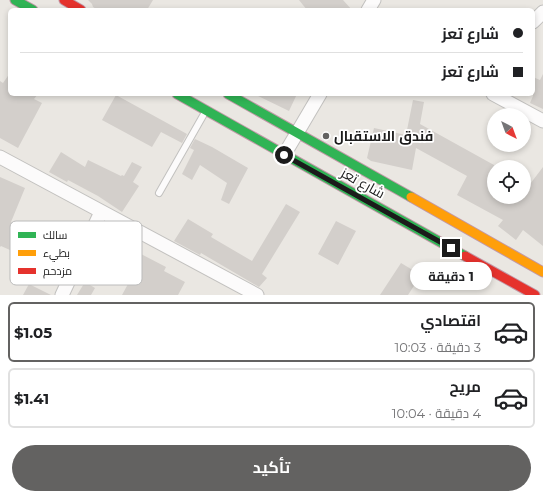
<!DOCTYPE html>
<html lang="ar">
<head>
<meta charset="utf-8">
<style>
  body { margin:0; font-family:Montserrat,Cairo,sans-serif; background:#f6f6f6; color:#202124; direction:rtl; height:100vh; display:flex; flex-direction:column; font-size:15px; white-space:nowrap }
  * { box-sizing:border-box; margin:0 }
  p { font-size:13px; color:#757577 }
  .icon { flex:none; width:22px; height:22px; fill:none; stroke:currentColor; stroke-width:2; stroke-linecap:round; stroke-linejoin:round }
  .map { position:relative; height:295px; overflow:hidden; direction:ltr }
  .side { display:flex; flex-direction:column; background:#fff; flex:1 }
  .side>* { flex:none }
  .hud { position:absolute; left:8px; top:8px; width:527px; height:88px; border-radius:6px; box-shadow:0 2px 6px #0003; direction:rtl; display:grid; align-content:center; height:88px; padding:0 12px; background:#fff }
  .needle { width:26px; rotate:139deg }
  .tools { position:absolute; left:487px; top:108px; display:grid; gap:8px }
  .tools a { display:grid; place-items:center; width:44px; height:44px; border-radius:50%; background:#fff; box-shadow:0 2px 6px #0003; font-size:20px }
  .end { position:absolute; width:18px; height:18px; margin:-9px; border:5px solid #1b1b1b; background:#fff; box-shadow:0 0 0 2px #fff }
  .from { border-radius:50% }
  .bubble { position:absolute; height:28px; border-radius:14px; background:#fff; box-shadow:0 2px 6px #0003; font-size:13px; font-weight:700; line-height:28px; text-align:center; direction:rtl }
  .hud b { display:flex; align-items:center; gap:14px; height:38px; font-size:15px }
  .hud b+b { border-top:1px solid #e0e0e0 }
  .hud i { width:10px; height:10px; background:#202124 }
  ul { padding:7px 0 0; list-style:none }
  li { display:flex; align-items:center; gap:12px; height:60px; margin:0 8px 6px; padding:0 4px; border:2px solid #e0e0e0; border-radius:6px }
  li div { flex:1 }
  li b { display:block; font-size:15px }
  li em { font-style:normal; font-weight:700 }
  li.current { border-color:#636261 }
  li>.icon { width:36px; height:36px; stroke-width:1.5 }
  .primary-button { display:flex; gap:8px; margin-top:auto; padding:8px 12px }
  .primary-button a { flex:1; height:46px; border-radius:24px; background:#636261; color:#fff; font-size:16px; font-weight:700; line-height:46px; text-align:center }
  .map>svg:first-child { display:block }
  .building { fill:#d3cfcb }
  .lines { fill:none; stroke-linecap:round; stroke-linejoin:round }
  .lane-casing { stroke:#c2c1bf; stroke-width:8 }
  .street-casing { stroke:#c2c1bf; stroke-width:15 }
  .fast-casing { stroke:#c298a7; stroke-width:11 }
  .slow-casing { stroke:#c298a7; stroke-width:11 }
  .jam-casing { stroke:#c298a7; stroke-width:11 }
  .lane { stroke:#fcfbfb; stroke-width:6 }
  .street { stroke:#fcfbfb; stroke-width:13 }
  .fast { stroke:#30b455; stroke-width:9 }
  .slow { stroke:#ff9f0a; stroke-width:9 }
  .jam { stroke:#e5322d; stroke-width:9 }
  .route { stroke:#1b1b1b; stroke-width:5 }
  .poi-dot { fill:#636261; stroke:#fff; stroke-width:1.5 }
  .labels { text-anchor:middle; stroke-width:3.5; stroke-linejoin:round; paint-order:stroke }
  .poi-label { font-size:14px; font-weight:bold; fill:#1b1b1b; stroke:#fff; text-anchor:start }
  .street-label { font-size:14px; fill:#1b1b1b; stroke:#fff }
  .key { fill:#fff; stroke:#bbb; stroke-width:1 }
  .key-label { font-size:11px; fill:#1b1b1b }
</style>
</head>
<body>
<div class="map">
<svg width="543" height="295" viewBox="0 0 543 295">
  <rect width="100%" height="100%" fill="#eae7e2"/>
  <!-- building -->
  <path class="building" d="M88,0H153L147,10H98L93,7L92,4Z
    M299,0H343L352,10H307Z
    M10,73V94H38L34,99L42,103L18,148L0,138V81L3,83Z
    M543,74V109L530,103L533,96V77L540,80Z
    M254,94H297L289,111Z
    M116,95L187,134L182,143L161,132L152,147L102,120Z
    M413,100L424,102L420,124L494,165V197H524V192L543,167V246L523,230L516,240L498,226L503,220L457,195L467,176L416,148L412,170L371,161L367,158L374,128L406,135Z
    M195,139L212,147L248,168L229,204L221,200L227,183L200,165L192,180L182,174L194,150L190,148Z
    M61,152L85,167L88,160L121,176L122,175L124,176L132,162L142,167L133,182L139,186L122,212L98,196L68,180L67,182L49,172Z
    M0,177L25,188L11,222L41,235L33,251L51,261L48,267L1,246L0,247Z
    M286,204L300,212L262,274L267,278L259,287L201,253L200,255L174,241L188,219L213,234L211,237L252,261Z
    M336,221L356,231L338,265L318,254Z
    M116,241L166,267L164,271L185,282L178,295H122L128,284L101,269Z
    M401,263L421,275L408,295H380Z
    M85,282L95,288L91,295H77Z
    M29,284L51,295H23Z"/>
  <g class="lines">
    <defs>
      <path id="lane" d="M159,193L204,114"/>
      <path id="street" d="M368,10L374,0
        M533,22L543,12
        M493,94L543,121
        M284,155L320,94
        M0,157L257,295
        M62,295L101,212"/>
      <path id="fast" d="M15,0L33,10
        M177,94L465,256
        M228,94L411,197"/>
      <path id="slow" d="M411,197L543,272"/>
      <path id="jam" d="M64,0L81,10
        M465,256L535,295"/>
    </defs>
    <!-- lane casing -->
    <use href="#lane" class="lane-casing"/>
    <!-- street casing -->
    <use href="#street" class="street-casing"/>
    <!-- fast casing -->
    <use href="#fast" class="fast-casing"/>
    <!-- slow casing -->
    <use href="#slow" class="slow-casing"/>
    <!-- jam casing -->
    <use href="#jam" class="jam-casing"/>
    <!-- lane -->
    <use href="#lane" class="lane"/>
    <!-- street -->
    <use href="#street" class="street"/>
    <!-- fast -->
    <use href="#fast" class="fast"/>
    <!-- slow -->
    <use href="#slow" class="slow"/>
    <!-- jam -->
    <use href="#jam" class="jam"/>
  </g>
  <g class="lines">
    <!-- route -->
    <path class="route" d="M284,155L451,248"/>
  </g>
  <!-- markers -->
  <circle class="poi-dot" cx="326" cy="136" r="4"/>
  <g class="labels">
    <!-- poi labels -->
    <g class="poi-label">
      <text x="334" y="141">فندق الاستقبال</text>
    </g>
    <!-- street labels -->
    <g class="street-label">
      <text transform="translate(363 183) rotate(29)" y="5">شارع تعز</text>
    </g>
  </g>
  <!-- legend -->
  <rect x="10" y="221" width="132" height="64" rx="6" class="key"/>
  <rect x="18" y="232" width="18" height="6" fill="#30b455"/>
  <rect x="18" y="250" width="18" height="6" fill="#ff9f0a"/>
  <rect x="18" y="268" width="18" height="6" fill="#e5322d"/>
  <g class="key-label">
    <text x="43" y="239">سالك</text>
    <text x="43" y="257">بطيء</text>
    <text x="43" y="275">مزدحم</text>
  </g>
</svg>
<div class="tools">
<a><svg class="needle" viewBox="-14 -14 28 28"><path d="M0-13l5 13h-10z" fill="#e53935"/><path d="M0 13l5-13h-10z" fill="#757577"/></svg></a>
<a><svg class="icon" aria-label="locate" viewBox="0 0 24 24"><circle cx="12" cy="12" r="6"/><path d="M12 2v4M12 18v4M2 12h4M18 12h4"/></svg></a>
</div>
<i class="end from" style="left:284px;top:155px"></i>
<i class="end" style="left:451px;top:248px"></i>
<div class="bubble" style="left:410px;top:262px;width:82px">1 دقيقة</div>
<div class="hud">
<b><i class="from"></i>شارع تعز</b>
<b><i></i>شارع تعز</b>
</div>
</div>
<section class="side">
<ul>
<li class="current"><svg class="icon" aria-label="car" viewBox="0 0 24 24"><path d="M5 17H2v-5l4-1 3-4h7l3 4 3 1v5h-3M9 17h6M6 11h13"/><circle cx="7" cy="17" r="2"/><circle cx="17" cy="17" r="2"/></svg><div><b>اقتصادي</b><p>3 دقيقة · 10:03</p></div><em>$1.05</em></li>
<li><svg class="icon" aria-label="car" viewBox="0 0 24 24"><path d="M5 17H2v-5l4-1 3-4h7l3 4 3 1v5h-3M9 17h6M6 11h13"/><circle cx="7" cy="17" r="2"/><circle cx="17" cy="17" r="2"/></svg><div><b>مريح</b><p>4 دقيقة · 10:04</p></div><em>$1.41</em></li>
</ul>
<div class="primary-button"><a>تأكيد</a></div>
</section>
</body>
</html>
